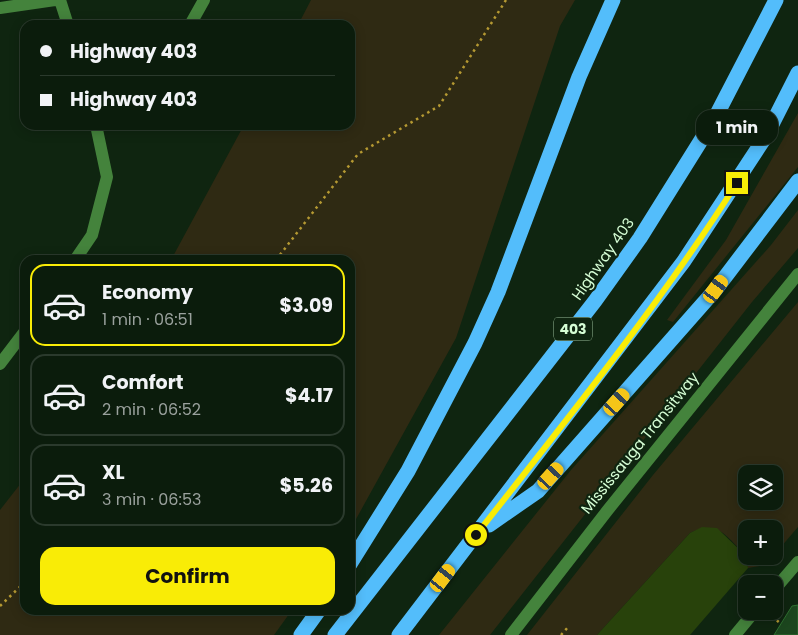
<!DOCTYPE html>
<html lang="en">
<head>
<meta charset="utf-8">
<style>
  body { margin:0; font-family:Poppins,sans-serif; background:#19291a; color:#f1f3f6; height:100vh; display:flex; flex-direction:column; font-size:19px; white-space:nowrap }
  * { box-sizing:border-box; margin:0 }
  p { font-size:16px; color:#9aa19d }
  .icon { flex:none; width:28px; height:28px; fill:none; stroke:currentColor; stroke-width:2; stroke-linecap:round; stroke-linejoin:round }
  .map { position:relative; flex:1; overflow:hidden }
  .sheet { position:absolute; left:20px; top:255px; width:335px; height:360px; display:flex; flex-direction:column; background:#0b1c0c; border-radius:15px; box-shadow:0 2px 12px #0003,0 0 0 1px #2b3a2d }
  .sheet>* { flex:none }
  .banner { position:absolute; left:20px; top:20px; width:335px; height:110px; border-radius:15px; box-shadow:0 2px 12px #0003,0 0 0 1px #2b3a2d; display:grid; align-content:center; height:110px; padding:0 20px; background:#0b1c0c }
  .tools { position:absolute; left:738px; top:465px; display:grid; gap:10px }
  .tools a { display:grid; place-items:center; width:45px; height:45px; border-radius:10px; background:#0b1c0c; box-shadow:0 2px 12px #0003,0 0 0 1px #2b3a2d; font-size:25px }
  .end { position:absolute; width:22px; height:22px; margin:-11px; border:6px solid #f9ec06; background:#111; box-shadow:0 0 0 2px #111 }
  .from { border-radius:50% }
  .bubble { position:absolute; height:35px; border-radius:15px; background:#0b1c0c; box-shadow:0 2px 12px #0003,0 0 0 1px #2b3a2d; font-size:16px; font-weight:700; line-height:35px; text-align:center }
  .car { position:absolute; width:15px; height:30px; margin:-15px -8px; border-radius:6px; box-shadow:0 0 4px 1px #0007; background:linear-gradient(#f5c518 24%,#345 0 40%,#f5c518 0 76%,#345 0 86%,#f5c518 0) }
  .banner b { display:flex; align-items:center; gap:18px; height:48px; font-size:19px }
  .banner b+b { border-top:1px solid #2b3a2d }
  .banner i { width:12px; height:12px; background:#f1f3f6 }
  ul { padding:9px 0 0; list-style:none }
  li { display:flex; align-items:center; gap:15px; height:82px; margin:0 10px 8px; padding:0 10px; border:2px solid #2b3a2d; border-radius:15px }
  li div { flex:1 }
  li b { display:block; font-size:19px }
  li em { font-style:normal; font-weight:700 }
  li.selected { border-color:#f9ec06 }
  li>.icon { width:45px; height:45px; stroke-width:1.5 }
  .primary-button { display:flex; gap:10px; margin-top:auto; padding:10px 20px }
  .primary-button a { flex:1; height:58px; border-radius:15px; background:#f9ec06; color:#111; font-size:20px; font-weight:700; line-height:58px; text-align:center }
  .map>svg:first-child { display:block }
  .green { fill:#2f2a13; fill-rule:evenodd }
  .water { fill:#28420b }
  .building { fill:#1c461e; stroke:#2f7131 }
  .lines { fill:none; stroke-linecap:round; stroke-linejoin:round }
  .path { stroke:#b59932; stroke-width:2.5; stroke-dasharray:2.5 4; stroke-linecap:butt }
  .minor { stroke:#44833c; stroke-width:12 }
  .highway { stroke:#53bdfb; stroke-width:15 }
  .route { stroke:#f9ec06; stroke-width:6 }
  .labels { text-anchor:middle; stroke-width:4.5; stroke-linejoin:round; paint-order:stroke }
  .shield { fill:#0f2510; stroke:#9abd9a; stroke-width:1 }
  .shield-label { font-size:14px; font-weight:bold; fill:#d6fed5 }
  .street-label { font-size:15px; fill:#d6fed5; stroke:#0f2510 }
</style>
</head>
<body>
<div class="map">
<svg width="798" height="635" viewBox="0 0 798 635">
  <rect width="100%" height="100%" fill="#0f2510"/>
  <!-- green -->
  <path class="green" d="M311,0H575L560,26L456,338L350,530V260H171L244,125H350V25H298Z
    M798,113V167L673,322L667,320L726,240Z
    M798,210V248L752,302L490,635H439L571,470L771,245Z
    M798,302V527L774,555V529H746V556C727,537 718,519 690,533L597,635H527L653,475ZM746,474H774V501H746Z
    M25,478V610H292L274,635H0V510Z
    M746,556H772L765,565L748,568Z"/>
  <!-- water -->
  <path class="water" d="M702,527L717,528L746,556L748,568L690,635H597L690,533Z"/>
  <!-- building -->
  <path class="building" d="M798,605V635H774L792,606Z"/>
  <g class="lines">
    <!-- path -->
    <path class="path" d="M276,260L358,154L439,106L506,0
      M0,606L25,582
      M772,616L781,624
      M561,635L569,626"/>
    <!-- minor -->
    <path class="minor" d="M60,0L68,25
      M0,8L55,0
      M190,25L204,0
      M75,260L92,235L107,177L96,125
      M0,364L25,331
      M774,590L798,562
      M511,635L607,511L798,274
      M735,635L755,611"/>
    <!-- highway -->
    <path class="highway" d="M489,525L538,491L716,289L798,181
      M350,564L408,471L475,343L498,292L579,77L613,0
      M301,635L319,610
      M335,635L595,301L640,238L715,118L776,0
      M399,635L684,261L766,136L798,73"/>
  </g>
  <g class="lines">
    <!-- route -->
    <path class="route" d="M476,535C565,422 660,304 737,183"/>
  </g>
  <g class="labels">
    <!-- shield labels -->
    <rect class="shield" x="554" y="317.5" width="38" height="23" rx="4"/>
    <g class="shield-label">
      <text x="573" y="334">403</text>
    </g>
    <!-- street labels -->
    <g class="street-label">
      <text transform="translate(603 259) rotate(-55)" y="5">Highway 403</text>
      <text transform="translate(640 443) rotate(-51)" y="5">Mississauga Transitway</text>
    </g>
  </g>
</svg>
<div class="tools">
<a><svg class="icon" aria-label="layers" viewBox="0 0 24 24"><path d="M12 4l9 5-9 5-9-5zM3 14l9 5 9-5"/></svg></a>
<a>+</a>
<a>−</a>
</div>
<i class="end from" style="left:476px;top:535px"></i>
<i class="end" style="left:737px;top:183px"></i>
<div class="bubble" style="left:696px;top:110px;width:82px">1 min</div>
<i class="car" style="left:716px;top:289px;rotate:36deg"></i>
<i class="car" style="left:617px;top:402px;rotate:42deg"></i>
<i class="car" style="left:551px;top:476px;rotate:42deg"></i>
<i class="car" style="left:443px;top:578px;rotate:37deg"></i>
<div class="banner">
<b><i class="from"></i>Highway 403</b>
<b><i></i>Highway 403</b>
</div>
<section class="sheet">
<ul>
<li class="selected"><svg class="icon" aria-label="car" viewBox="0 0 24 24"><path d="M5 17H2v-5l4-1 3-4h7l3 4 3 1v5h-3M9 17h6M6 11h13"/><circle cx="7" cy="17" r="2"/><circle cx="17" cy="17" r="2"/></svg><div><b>Economy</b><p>1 min · 06:51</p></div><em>$3.09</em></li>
<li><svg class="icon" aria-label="car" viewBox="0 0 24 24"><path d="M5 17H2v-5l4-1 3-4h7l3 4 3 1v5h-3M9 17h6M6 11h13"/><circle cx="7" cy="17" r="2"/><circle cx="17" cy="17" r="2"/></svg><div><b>Comfort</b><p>2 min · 06:52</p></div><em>$4.17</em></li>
<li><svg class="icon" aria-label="car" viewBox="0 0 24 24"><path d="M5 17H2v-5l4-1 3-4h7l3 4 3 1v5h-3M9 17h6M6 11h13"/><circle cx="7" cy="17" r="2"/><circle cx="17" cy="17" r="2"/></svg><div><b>XL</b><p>3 min · 06:53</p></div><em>$5.26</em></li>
</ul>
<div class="primary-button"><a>Confirm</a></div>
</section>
</div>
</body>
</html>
